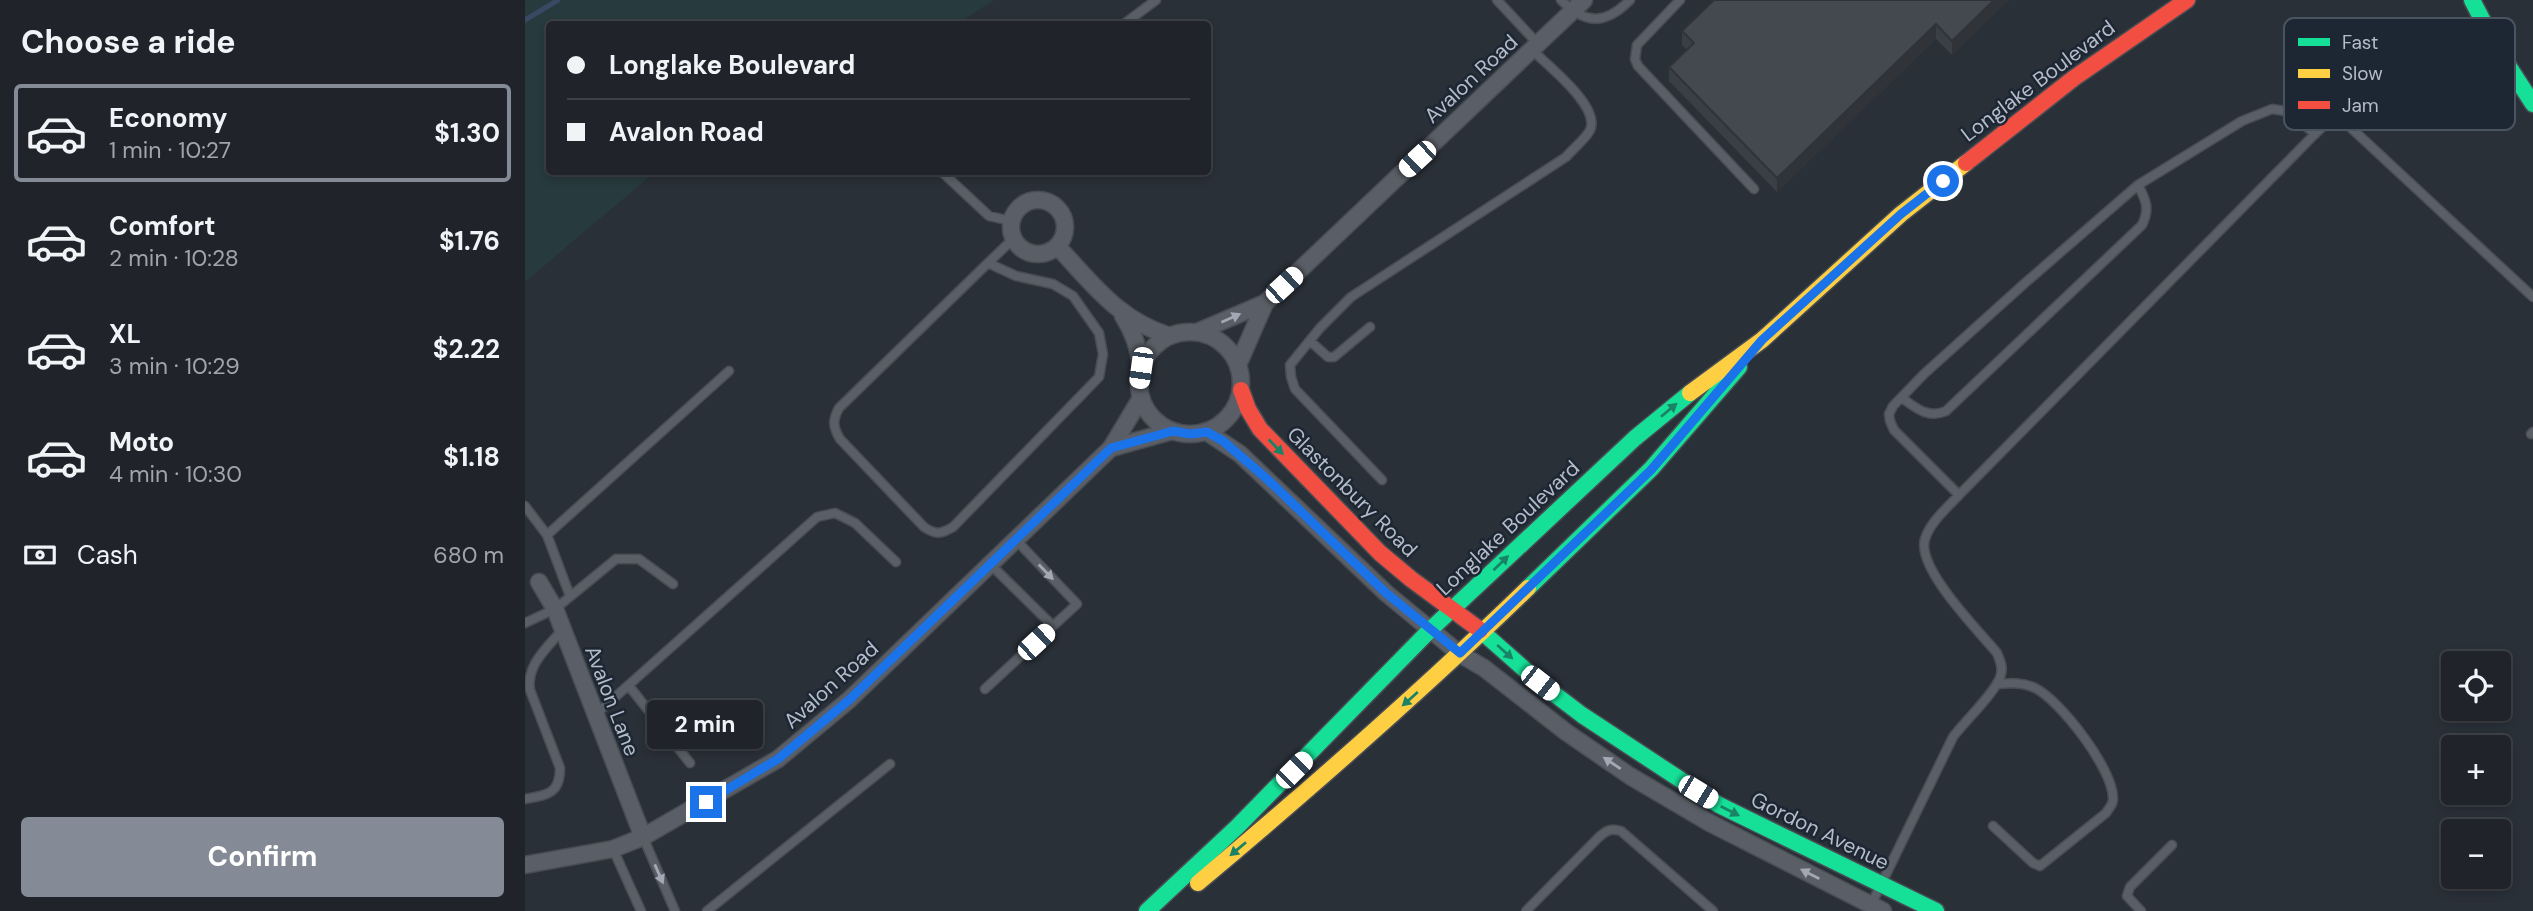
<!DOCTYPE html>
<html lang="en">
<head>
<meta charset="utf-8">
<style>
  body { margin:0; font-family:"DM Sans",sans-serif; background:#2d3036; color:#f1f3f6; height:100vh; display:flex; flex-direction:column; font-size:26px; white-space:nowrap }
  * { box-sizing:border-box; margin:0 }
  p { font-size:23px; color:#a2a4a8 }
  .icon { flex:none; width:38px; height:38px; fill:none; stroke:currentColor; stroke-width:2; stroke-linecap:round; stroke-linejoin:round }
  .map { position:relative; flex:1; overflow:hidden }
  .drawer { display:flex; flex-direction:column; background:#20242a; width:525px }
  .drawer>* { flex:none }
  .banner { position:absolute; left:21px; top:21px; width:665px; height:154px; border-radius:7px; box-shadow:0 4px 10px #0003,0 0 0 2px #3d4147; display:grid; align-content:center; height:154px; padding:0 21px; background:#20242a }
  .buttons { position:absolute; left:1916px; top:651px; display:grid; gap:14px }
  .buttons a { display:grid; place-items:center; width:70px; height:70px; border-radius:7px; background:#20242a; box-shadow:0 4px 10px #0003,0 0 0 2px #3d4147; font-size:35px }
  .end { position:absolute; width:32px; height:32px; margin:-16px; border:9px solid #1a73e8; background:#fff; box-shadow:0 0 0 4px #fff }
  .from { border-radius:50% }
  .bubble { position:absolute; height:49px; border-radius:7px; background:#20242a; box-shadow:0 4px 10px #0003,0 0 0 2px #3d4147; font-size:23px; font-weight:700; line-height:49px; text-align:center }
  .car { position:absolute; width:21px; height:42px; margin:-21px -10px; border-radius:9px; box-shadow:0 0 5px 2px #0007; background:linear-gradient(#fff 24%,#345 0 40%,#fff 0 76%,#345 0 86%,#fff 0) }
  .banner b { display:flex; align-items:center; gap:24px; height:66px; font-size:26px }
  .banner b+b { border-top:2px solid #3d4147 }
  .banner i { width:18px; height:18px; background:#f1f3f6 }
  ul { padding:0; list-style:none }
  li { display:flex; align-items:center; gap:21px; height:98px; margin:0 14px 10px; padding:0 7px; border:4px solid transparent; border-radius:7px }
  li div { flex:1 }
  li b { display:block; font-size:26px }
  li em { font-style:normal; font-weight:700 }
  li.current { border-color:#848b96 }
  li>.icon { width:63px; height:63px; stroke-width:1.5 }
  h2 { padding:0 21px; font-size:32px; line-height:84px }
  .pay { display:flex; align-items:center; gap:18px; height:77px; padding:0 21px; font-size:26px }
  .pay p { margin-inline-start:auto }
  .action { display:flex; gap:14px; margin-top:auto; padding:14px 21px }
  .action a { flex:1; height:80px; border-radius:7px; background:#848b96; color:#fff; font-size:28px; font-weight:700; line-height:80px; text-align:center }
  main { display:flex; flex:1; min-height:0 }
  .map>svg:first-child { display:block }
  .green { fill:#273a3e }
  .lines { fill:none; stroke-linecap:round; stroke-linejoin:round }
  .stream { stroke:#384963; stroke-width:5 }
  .lane-casing { stroke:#484c53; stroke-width:11 }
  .street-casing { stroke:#484c53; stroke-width:19 }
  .fast-casing { stroke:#484c53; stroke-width:19 }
  .slow-casing { stroke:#484c53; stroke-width:19 }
  .jam-casing { stroke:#484c53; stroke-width:19 }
  .lane { stroke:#5a5e66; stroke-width:8 }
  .street { stroke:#5a5e66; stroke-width:16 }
  .fast { stroke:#16e098; stroke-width:16 }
  .slow { stroke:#ffcf43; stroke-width:16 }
  .jam { stroke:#f24e42; stroke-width:16 }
  .wall { fill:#3a3f45 }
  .shaded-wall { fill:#303338 }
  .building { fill:#444950; stroke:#303338; stroke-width:2 }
  .oneway { fill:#a2a9b5 }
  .oneway2 { fill:#1a8366 }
  .route { stroke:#1a73e8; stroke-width:9 }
  .labels { text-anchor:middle; stroke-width:5; stroke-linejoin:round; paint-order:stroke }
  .street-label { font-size:21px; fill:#b4bcc9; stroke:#1d2633 }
  .key { fill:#1d2633; stroke:#4a5360; stroke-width:2 }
  .key-label { font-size:19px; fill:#b4bcc9 }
</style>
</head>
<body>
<main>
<section class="drawer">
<h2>Choose a ride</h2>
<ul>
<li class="current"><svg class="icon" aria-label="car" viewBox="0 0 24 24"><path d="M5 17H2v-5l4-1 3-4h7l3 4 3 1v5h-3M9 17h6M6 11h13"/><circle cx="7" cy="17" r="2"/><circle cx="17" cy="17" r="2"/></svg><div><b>Economy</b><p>1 min · 10:27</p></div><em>$1.30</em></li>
<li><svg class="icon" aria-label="car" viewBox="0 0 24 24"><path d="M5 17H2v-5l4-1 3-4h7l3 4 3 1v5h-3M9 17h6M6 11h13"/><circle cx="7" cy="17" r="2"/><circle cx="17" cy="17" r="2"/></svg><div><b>Comfort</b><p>2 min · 10:28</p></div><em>$1.76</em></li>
<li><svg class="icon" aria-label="car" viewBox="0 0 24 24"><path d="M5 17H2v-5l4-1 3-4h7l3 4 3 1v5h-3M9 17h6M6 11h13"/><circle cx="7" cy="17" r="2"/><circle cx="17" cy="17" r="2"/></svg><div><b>XL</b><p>3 min · 10:29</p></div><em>$2.22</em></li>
<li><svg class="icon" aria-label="car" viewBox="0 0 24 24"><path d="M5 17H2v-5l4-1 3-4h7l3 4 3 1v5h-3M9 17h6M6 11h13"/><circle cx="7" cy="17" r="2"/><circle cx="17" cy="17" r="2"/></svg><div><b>Moto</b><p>4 min · 10:30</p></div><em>$1.18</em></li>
</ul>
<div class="pay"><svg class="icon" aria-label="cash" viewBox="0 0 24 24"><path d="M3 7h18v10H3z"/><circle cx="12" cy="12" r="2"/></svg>Cash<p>680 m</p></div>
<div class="action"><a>Confirm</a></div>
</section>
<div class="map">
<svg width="2008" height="911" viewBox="0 0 2008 911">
  <rect width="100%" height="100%" fill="#2a3038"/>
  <!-- green -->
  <path class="green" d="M0,0H469L432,24H24V172H130L0,282Z"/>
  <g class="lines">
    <!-- stream -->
    <path class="stream" d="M0,20L33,0"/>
    <defs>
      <path id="lane" d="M972,0L1013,44
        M1036,0C1061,25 1080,25 1105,0
        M1155,0L1112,45L1110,59L1113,66L1229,189
        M599,24L631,0
        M1811,114L2008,297
        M417,172L464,216L486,221
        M463,263L491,276L528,284L548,296L574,333L578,354L574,377L428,527C416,534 411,535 399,527L315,439C308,427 307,421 314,408L463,263L488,239
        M785,341L803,357H809L845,327
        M1377,398C1391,408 1403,419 1421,411L1617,225C1625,209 1621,200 1613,185
        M2006,434L2008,432
        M857,480L770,389L766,377L765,365L795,328L826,297L1041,157C1048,149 1058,141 1064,132C1079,109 1022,65 1007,50
        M1434,495L1790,134
        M0,506L22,535L45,596
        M22,535L204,371
        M465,564L528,626
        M0,623L30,609L91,559H114L148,584
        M104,686L165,763
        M460,689L552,604L490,539
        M70,715L292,517L310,513L330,523L371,562
        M0,799C22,795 35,794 35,768L5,690C1,665 22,648 37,630
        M1468,826L1508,863L1515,866L1581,813C1584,808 1588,805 1588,799C1589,770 1535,700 1510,688C1498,682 1486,683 1472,684
        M118,837L150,911
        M88,849L116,911
        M1345,907L1428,737C1439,722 1474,689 1476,674C1478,667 1475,660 1472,653C1453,630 1391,568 1400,539C1405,522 1423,507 1434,495L1369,430L1365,421L1364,414L1368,406L1399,374L1500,283L1613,185L1717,121L1747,109L1760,111L1770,117L1790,134L1821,104L1826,102L1838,109
        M182,911L365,764
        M1001,911L1074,837C1082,830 1086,828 1096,831L1188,911
        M1616,911L1602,896L1605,887L1647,845"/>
      <path id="street" d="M486 227a27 27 0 1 1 54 0a27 27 0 1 1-54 0Z
        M532,246C568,284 593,320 645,336
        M598,316C609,333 613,347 616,367
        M672,332L740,303L1059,0
        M614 383a51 51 0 1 1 102 0a51 51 0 1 1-102 0Z
        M713,365L740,303
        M682,432L715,454L861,593L935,654L959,668L1041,732L1105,776L1185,823L1358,911
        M586,448L647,431
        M14,582L30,609L118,837
        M0,865L88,849L118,837L253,759L324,700L586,448L616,398"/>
      <path id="fast" d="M1947,0L1973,50L2008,104
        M1003,588L1126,469L1214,367
        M955,630L1015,683L1057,715L1194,805L1411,911
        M622,911L712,827L906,629L1110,438L1165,393"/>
      <path id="slow" d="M1165,393L1237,340L1376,214L1441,163
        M673,883C786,788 897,691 1003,588"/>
      <path id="jam" d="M1441,163L1549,78L1662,0
        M716,390L723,409L735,429L855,553L886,579L955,630"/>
    </defs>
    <!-- lane casing -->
    <use href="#lane" class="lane-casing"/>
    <!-- street casing -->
    <use href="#street" class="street-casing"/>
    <!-- fast casing -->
    <use href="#fast" class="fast-casing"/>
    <!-- slow casing -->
    <use href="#slow" class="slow-casing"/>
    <!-- jam casing -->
    <use href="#jam" class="jam-casing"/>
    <!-- lane -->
    <use href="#lane" class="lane"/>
    <!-- street -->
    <use href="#street" class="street"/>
    <!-- fast -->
    <use href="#fast" class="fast"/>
    <!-- slow -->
    <use href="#slow" class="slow"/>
    <!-- jam -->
    <use href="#jam" class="jam"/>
  </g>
  <!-- wall -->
  <path class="wall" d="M1484,0L1427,55L1411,39L1252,192L1144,81V67L1162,50L1157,45V31Z"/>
  <!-- shaded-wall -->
  <path class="shaded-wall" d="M1469,0H1484L1427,55V41Z
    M1411,24V39L1252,192V178Z"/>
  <!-- building -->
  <path class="building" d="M1189,0H1469L1427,41L1411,24L1252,178L1144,67L1169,43L1157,31Z"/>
  <!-- one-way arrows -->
  <defs><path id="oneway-solid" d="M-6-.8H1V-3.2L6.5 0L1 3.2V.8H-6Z" transform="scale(1.75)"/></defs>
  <g class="oneway">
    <use href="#oneway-solid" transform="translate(706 318) rotate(-24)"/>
    <use href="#oneway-solid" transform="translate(521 572) rotate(46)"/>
    <use href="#oneway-solid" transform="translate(1087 763) rotate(-146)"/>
    <use href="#oneway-solid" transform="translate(134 874) rotate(66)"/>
    <use href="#oneway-solid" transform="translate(1285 874) rotate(-153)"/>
  </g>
  <g class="oneway2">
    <use href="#oneway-solid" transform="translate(1144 410) rotate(-40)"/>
    <use href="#oneway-solid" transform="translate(751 447) rotate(46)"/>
    <use href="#oneway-solid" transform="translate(976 563) rotate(-44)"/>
    <use href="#oneway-solid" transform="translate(980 652) rotate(42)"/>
    <use href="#oneway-solid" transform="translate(885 699) rotate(138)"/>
    <use href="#oneway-solid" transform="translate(1205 811) rotate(27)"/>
    <use href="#oneway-solid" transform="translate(713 849) rotate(140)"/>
  </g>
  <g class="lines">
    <!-- route -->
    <path class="route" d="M181,802L253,759L324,700L586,448L648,431L665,434L682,432L698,441L741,478L861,593L935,653L1126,470L1237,340L1376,214L1418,181"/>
  </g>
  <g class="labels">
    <!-- street labels -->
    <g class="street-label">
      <text transform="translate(946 79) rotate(-43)" y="7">Avalon Road</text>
      <text transform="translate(1513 81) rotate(-37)" y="7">Longlake Boulevard</text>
      <text transform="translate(827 492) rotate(45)" y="7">Glastonbury Road</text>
      <text transform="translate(983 528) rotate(-43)" y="7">Longlake Boulevard</text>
      <text transform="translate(306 685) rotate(-42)" y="7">Avalon Road</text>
      <text transform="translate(87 701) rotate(69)" y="7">Avalon Lane</text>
      <text transform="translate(1295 831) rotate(26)" y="7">Gordon Avenue</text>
    </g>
  </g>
  <!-- legend -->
  <rect x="1759" y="18" width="231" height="112" rx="10" class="key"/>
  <rect x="1773" y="38" width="32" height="8" fill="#16e098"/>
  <rect x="1773" y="69" width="32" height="9" fill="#ffcf43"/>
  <rect x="1773" y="101" width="32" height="8" fill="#f24e42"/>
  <g class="key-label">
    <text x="1817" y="49">Fast</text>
    <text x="1817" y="80">Slow</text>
    <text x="1817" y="112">Jam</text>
  </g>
</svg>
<div class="buttons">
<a><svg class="icon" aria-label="locate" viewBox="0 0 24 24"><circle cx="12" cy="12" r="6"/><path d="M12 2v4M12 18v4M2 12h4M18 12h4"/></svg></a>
<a>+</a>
<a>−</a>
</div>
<i class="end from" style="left:1418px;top:181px"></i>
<i class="end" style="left:181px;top:802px"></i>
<div class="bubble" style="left:122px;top:700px;width:116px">2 min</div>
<i class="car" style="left:892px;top:159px;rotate:227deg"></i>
<i class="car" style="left:759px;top:285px;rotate:47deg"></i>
<i class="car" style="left:616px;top:368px;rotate:188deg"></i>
<i class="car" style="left:511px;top:642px;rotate:47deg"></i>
<i class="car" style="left:1015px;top:683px;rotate:128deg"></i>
<i class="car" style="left:769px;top:770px;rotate:45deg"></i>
<i class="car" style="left:1173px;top:792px;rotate:121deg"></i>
<div class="banner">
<b><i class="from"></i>Longlake Boulevard</b>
<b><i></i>Avalon Road</b>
</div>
</div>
</main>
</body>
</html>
